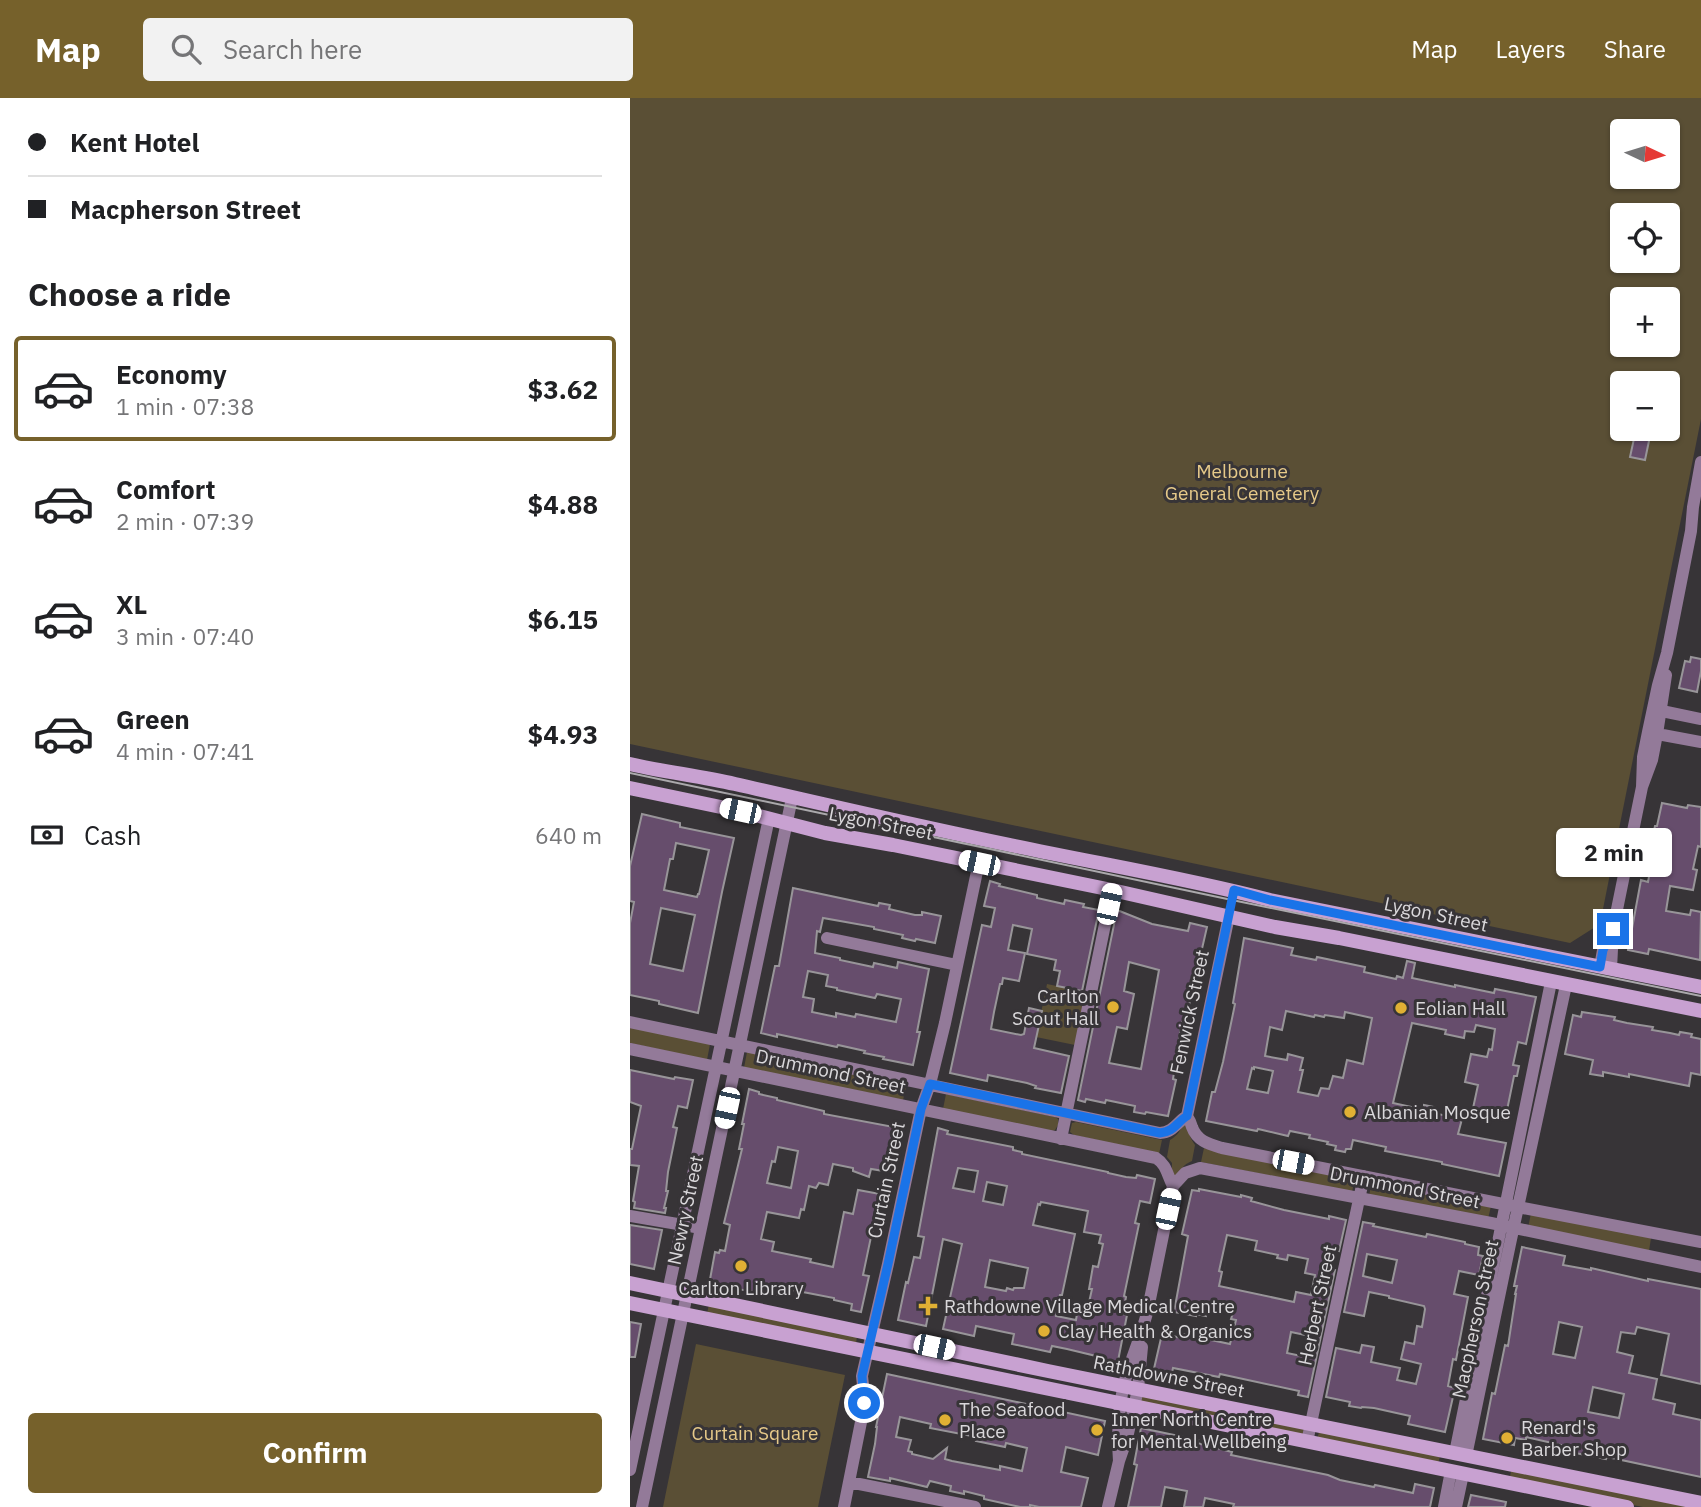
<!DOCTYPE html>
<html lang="en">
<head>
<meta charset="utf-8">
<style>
  body { margin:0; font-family:"IBM Plex Sans",sans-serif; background:#f2f2f2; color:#202124; height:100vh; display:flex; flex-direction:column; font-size:26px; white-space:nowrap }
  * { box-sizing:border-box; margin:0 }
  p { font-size:23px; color:#757577 }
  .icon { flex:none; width:38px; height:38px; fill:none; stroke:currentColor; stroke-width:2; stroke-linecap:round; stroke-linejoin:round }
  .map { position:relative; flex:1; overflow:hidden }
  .details { display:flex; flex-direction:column; background:#fff; width:630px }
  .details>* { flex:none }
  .top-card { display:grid; align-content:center; height:154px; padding:0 28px; background:#fff }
  .needle { width:46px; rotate:94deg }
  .tools { position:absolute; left:980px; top:21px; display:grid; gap:14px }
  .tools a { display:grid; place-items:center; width:70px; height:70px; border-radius:7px; background:#fff; box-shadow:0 2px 5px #0004; font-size:35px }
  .end { position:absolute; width:32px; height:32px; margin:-16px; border:9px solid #1a73e8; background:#fff; box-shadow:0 0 0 4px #fff }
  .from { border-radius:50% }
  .bubble { position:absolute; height:49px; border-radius:7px; background:#fff; box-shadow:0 2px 5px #0004; font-size:23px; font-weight:800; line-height:49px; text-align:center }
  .car { position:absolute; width:21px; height:42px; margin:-21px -10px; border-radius:9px; box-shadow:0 0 5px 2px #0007; background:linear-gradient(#fff 24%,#345 0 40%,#fff 0 76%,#345 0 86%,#fff 0) }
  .top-card b { display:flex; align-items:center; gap:24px; height:66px; font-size:26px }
  .top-card b+b { border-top:2px solid #e0e0e0 }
  .top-card i { width:18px; height:18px; background:#202124 }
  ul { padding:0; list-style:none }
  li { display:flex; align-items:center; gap:21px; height:105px; margin:0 14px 10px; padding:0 14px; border:4px solid transparent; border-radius:7px }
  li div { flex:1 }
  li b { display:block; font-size:26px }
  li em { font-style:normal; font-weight:800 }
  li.on { border-color:#76612b }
  li>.icon { width:63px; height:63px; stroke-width:1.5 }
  h2 { padding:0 28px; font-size:32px; line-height:84px }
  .pay { display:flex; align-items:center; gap:18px; height:77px; padding:0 28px; font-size:26px }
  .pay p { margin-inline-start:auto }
  .action { display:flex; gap:14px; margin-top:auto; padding:14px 28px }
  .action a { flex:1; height:80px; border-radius:7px; background:#76612b; color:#fff; font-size:28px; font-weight:800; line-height:80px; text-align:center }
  header { display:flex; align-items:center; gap:42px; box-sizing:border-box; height:98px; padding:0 35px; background:#76612b; color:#fff }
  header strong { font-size:33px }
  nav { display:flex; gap:38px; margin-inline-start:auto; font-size:24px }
  .search { width:490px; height:63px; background:#f2f2f2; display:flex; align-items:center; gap:18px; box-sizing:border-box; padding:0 24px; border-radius:7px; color:#757577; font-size:26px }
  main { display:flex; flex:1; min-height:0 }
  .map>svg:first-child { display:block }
  .green { fill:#5a4f35; fill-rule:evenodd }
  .building { fill:#664d6c; stroke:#989599; stroke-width:2; fill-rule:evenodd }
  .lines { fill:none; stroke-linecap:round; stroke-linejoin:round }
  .street { stroke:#937a99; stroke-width:12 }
  .secondary { stroke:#c8a1d1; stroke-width:14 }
  .tram { stroke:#aba9ac; stroke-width:2 }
  .route { stroke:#1a73e8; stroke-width:9 }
  .poi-dot { fill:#e0b034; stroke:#373437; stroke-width:2.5 }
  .labels { text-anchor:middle; stroke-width:6; stroke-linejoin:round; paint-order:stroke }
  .park-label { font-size:19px; fill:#e6c989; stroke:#373437 }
  .street-label { font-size:19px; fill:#dad8db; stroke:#373437 }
  .poi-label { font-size:19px; fill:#dad8db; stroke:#373437; text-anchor:start }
</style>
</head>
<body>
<header>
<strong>Map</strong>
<div class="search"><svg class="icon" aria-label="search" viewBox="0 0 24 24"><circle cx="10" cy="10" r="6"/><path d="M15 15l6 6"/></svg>Search here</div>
<nav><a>Map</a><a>Layers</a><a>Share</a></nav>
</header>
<main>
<section class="details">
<div class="top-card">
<b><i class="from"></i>Kent Hotel</b>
<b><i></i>Macpherson Street</b>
</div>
<h2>Choose a ride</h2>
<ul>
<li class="on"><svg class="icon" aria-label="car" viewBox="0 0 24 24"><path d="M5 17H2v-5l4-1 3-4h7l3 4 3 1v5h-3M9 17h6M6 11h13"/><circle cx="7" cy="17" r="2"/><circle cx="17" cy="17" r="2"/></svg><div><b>Economy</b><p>1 min · 07:38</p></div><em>$3.62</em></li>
<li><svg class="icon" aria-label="car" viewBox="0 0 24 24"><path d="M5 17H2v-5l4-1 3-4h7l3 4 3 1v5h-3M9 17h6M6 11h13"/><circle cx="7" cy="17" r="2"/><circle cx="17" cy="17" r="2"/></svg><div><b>Comfort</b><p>2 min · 07:39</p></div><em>$4.88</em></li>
<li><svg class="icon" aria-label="car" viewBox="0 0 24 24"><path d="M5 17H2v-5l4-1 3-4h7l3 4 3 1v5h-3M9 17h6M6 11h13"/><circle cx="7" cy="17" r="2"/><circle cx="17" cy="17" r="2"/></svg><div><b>XL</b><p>3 min · 07:40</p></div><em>$6.15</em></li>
<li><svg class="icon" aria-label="car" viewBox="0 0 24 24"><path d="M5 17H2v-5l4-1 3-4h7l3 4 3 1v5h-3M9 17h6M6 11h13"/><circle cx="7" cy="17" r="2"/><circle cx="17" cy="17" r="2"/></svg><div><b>Green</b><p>4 min · 07:41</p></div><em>$4.93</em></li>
</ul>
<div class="pay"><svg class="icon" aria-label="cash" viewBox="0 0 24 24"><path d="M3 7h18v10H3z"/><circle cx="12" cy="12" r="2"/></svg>Cash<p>640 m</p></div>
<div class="action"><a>Confirm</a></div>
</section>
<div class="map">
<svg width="1071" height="1409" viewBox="0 0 1071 1409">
  <rect width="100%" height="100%" fill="#373437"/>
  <!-- green -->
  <path class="green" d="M0,0H1071V321L970,826L940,845L0,646ZM992,33H1038V79H992ZM992,117H1038V163H992ZM992,201H1038V247H992ZM992,285H1038V331H992Z
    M417,886L456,894L445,947L406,939Z
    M0,929L80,946L77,962L0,945Z
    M117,954L277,986L273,1002L114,970Z
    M316,996L425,1019L428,1021V1027L425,1032L422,1033L313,1011Z
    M446,1024L532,1042L529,1056L444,1037L440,1034L442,1025Z
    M553,1024L559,1025C558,1035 560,1040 565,1047L562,1063C553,1067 550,1071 548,1080L542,1079V1065L537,1059L540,1042C548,1037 551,1033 553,1024Z
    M574,1050L725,1080L722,1094L571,1064Z
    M742,1083L861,1108L858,1121L739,1098Z
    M901,1115L1021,1140L1019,1153L898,1130Z
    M79,1206L227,1237L226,1247L77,1216Z
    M66,1246L215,1277L188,1409H33Z
    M511,1296L674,1329L673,1340L508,1307Z
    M689,1334L810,1358L808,1366L687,1342Z
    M882,1369L1071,1409H1013L879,1383Z"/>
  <!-- building -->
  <path class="building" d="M1005,336L1020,338L1015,362L1000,359Z
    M1061,559L1071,561V573L1067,594L1049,590L1055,563L1060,564Z
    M1032,705L1057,710L1058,707L1071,709V749L1068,748L1063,771L1067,772L1063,792L1040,788L1036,813L1060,817L1061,812L1071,814L1070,862L1019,851L1018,856L998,852L1011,782L1018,784L1024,752L1020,751L1025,728H1027Z
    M12,716L50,725V729L104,740L92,794L68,915L29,906V903L0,897V825L4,804L0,803V768ZM46,745L79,752L69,796H68L67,799L34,792L40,761H43ZM31,810L65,817L53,873L20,866Z
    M360,783L370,786L369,788L407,797V800L434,806L435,802L454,806L453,809L469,812L452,893L427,888L430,873L424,872L426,862L397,856L402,831L383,827L378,852L395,855L389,883L373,880L372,886H370L364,914L361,931L391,937L394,936L399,910L412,913L404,950L439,958L431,995L405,990L406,988L397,985L358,977L357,983L320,975L352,827L361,829L365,810L354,808Z
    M163,790L248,808L249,805L260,807L259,811L285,817H292V814L311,818L305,845L286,841L285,843L272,840L273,837L244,831V829L193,820L190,834L187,833L185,855L210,860V862L243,869L244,865L267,870L268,864L299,871L287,934H290L283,967L253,961L254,959L234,955L235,953L208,947L207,949L147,936V939L131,935L145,868H149ZM178,873L198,877L196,888L207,890V892L245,900L247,896L271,901L266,924L226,916L225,919L206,915V919L182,914L184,901L173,899Z
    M487,812L522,826L558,833L560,825L577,829L557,916L555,915L551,929L543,981L546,982L538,1018L516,1014L515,1016L504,1014L505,1008L476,1002L475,1005L456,1001L455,1004L448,1002ZM499,864L529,872L511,971L479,965L487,929L497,931L504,896L494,893Z
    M614,840L663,850L661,857L686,862L687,859L735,869L734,874L766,881L767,878L773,880L777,863L785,865L782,880L825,889V887L864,895L865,891L906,899L896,946L888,944L883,967L889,968L887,978H884L875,1022L842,1015L848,987L835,984L841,956L857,959L859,951L862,952L865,931L846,927L844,934L835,933L834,940L815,936L816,932L782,925L763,1005L786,1010H794V1007L804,1009L803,1015L832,1021L828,1036L876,1045L869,1078L812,1066V1064L755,1053L756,1049L723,1042L721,1051H716L715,1054L705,1052L706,1048L697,1046L698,1044L679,1040L680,1037L660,1033L658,1038L628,1031L627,1033L576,1023L582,994H585L593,964L605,906L603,905ZM656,913L684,919L685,917L694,919L695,917L714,920L715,914L742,920L733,966L717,962L713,980L703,978L699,991L691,990L688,998L668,994L673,972H670L673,960L658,956L657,962L635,958L640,929L652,932ZM624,969L643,973L638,995L617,991L622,970L624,971Z
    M952,914L985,919L984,922L997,925L1023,929L1022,932L1040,935L1049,937L1050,934L1062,936L1061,939L1071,941V977L1061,975L1059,988L999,976V979L973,974V978L960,976L963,962L935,956L943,917L951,919Z
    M0,972L44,981L45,979L63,982L57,1010L48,1008L43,1029L47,1030L38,1074L36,1093H38L34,1110H36L35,1115L4,1110L5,1104L3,1103L9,1068L0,1067V1051H2L11,1008L0,1004Z
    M119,991L129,994V996L147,1000V1002L194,1013V1016L269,1030L260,1074L241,1071L239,1079L223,1073V1070L203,1066L198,1087L189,1085L186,1090L179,1088L174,1112L171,1111L169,1120L137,1114L131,1141L144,1144L142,1153L181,1161L180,1164L203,1169L214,1114L223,1116L228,1092L250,1096L233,1177L239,1178L231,1214L221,1212L222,1206L204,1202V1200L157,1191L155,1198L79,1187L85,1154L89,1155L90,1152L95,1153L100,1127L94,1125L112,1051H109L114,1026H112ZM148,1049L168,1053L161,1090L137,1085L142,1063L145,1064Z
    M308,1030L318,1033L317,1036L383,1049V1052L392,1054V1056L478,1074V1075L496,1079L506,1080L507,1077L525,1081L520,1105L510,1103L505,1125L509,1126L494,1198L496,1199L493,1216L497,1217L487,1268L475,1265V1262L465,1260L466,1258L437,1251L422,1248L420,1254L382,1246L384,1236L374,1234L346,1228L344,1238L313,1231L332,1146L313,1141L296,1228L268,1222L276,1184L278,1185L284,1159L290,1160L294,1139L288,1138ZM328,1070L348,1073L344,1094L323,1090ZM357,1084L377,1088L373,1107L353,1103ZM411,1104L458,1113L454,1134L471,1137L469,1145L473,1146L468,1169L463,1168L459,1191H462L456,1218L447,1216L446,1222L426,1218L430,1197H432L445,1136L403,1127L408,1106L410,1107ZM360,1162L398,1170L394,1190H384L383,1192L377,1190L376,1193L355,1189Z
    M569,1091L611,1099V1097L622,1100L621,1103L654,1112L699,1121V1118L716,1122L709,1153L700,1151L696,1171L705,1172L678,1299L668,1297L669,1293L590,1276L589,1279L543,1270L541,1279L523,1275L532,1236L552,1240L553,1236L600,1246L606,1222L601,1221L603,1215L578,1210L576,1218L566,1216V1218L544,1214L558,1138L552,1136L562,1092L569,1093ZM597,1137L627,1143L625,1152L648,1157L647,1160L657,1162L658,1157L678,1161L675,1175L685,1177L681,1197L666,1194L664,1204L589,1188L592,1174L589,1173ZM661,1234L680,1238L676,1259L657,1255Z
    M733,1124L744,1126L743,1128L796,1139L797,1136L835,1144V1146L849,1149L848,1157L853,1158L849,1177L829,1173L824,1196L838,1199L826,1262L823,1261L818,1288L825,1290L815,1334L778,1326L780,1318L744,1310L732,1309L731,1310L719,1308L720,1304L696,1299L706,1250L730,1255L732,1247L744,1249L741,1264L770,1270L767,1282L786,1286L791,1266L771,1261L775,1244L784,1246L787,1228L792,1229L795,1211L794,1208L759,1200V1198L739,1194L734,1218L714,1214ZM737,1156L767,1162L762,1185L733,1178Z
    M0,1127L32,1132L24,1171L0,1166Z
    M892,1149L935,1158L933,1167L961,1172V1170L1018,1183V1181L1071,1191V1286L1031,1277L1039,1236L1007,1229L1005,1236L991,1234L987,1254L1003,1258L999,1275L1027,1281L1023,1301L1045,1306L1043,1316L1071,1322V1379L977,1359L976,1361L930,1352L931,1347L896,1339V1342L885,1340L884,1347L853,1341L862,1295L865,1296L875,1247L878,1248L886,1196H885L887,1188H884ZM929,1224L952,1229L945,1260L923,1256ZM963,1289L994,1296L989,1320L958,1314Z
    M0,1224L11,1226L5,1259H0Z
    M257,1276L475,1323L468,1357L436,1349L431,1374L458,1380L451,1409H409L400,1407V1409H390L354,1401V1398L334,1393V1396L320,1393L321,1388L300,1383L297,1389L260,1380V1383L238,1379L245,1346L247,1329H246ZM270,1319L301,1326L300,1330L347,1339L346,1343L375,1349L376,1345L397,1350L392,1373L370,1368V1372L322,1363L315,1361L317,1350L303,1361L282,1356V1354L278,1353L281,1342L266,1339Z
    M511,1330L568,1342L567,1345L602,1354L601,1357L698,1377L710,1382L744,1389L745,1387L783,1395L785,1386L804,1390L800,1409H603L604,1406L575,1400L573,1409H554L557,1393L535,1389L531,1409H498L507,1367L504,1366Z
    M841,1397L876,1404L875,1409H838Z"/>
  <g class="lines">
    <!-- street -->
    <path class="street" d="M1027,612L1071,621
      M1022,635L1071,644
      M1012,689L1013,659L1018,634L1028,587L1037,555L1061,433L1063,409L1071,364
      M197,840L327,867
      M970,869L973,852L981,834
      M981,871L983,831L1012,689L1022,662L1027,636L1036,577
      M0,924L530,1035C544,1034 547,1024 557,1018
      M0,951L526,1060C537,1067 537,1077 543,1088
      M557,1018C559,1021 561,1025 562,1029C567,1043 579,1046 592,1050L888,1109L1071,1144
      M557,1018L599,818
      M431,1041L482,792
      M543,1088L555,1075L570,1070L861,1125L1071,1169
      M0,1118L71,1130
      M677,1344L734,1078
      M825,1355L921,884
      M836,1358L880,1146L936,887
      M489,1363C487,1336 488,1312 494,1286C501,1260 512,1237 518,1211L543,1088
      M0,1372L139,720
      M219,1384L345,1409
      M12,1409L162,700
      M214,1409L233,1314L234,1296L232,1278L258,1166L291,1011L300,986L315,925L349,764
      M478,1409L489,1363L497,1340L504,1309L508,1291L512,1249
      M814,1409L821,1373
      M826,1409L833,1376"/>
    <!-- secondary -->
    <path class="secondary" d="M0,666C35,674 70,678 105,686C198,707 291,729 385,748C470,766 556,780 640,802L1071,889
      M0,690L110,713L195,735L263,747L482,792L645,829L709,840L1071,913
      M0,1185L418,1273L1071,1405
      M0,1205L997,1409"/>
    <!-- tram -->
    <path class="tram" d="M0,675L602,802L1071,898"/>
  </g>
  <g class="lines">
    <!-- route -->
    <path class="route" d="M234,1305L232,1278L258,1166L291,1011L300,986L530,1035C544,1034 547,1024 557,1018L604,792L640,802L970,869L973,852L983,831"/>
  </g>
  <!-- markers -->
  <g class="poi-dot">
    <circle cx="483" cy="909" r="7"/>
    <circle cx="771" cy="910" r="7"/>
    <circle cx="720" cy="1014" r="7"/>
    <circle cx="111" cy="1168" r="7"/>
    <path d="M294.5 1197.5h7v7h7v7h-7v7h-7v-7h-7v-7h7z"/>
    <circle cx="414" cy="1233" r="7"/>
    <circle cx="315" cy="1322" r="7"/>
    <circle cx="467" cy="1332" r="7"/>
    <circle cx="877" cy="1340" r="7"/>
  </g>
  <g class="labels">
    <!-- park labels -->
    <g class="park-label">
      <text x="612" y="380">Melbourne<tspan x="612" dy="22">General Cemetery</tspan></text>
      <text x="125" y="1342">Curtain Square</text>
    </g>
    <!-- street labels -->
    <g class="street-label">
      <text transform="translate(251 725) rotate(11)" y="7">Lygon Street</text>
      <text transform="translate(806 816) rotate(12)" y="7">Lygon Street</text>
      <text transform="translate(559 914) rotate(-78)" y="7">Fenwick Street</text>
      <text transform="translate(201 973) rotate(12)" y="7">Drummond Street</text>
      <text transform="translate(256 1082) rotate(-78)" y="7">Curtain Street</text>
      <text transform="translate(775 1089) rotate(11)" y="7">Drummond Street</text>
      <text transform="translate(55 1112) rotate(-78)" y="7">Newry Street</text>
      <text transform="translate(687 1207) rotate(-78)" y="7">Herbert Street</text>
      <text transform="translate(845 1221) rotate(-78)" y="7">Macpherson Street</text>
      <text transform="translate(539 1278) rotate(11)" y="7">Rathdowne Street</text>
    </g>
    <!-- poi labels -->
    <g class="poi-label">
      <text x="469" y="905" text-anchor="end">Carlton<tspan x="469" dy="22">Scout Hall</tspan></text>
      <text x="785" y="917">Eolian Hall</text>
      <text x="734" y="1021">Albanian Mosque</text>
      <text x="111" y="1197" text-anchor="middle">Carlton Library</text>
      <text x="314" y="1215">Rathdowne Village Medical Centre</text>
      <text x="428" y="1240">Clay Health &amp; Organics</text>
      <text x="329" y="1318">The Seafood<tspan x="329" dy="22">Place</tspan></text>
      <text x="481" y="1328">Inner North Centre<tspan x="481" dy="22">for Mental Wellbeing</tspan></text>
      <text x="891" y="1336">Renard's<tspan x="891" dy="22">Barber Shop</tspan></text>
    </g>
  </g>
</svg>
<div class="tools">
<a><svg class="needle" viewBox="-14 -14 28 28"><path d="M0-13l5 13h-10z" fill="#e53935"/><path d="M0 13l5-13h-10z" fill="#757577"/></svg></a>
<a><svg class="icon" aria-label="locate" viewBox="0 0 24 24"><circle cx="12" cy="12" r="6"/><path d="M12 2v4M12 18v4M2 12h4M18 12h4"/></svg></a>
<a>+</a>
<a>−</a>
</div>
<i class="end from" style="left:234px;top:1305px"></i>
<i class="end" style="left:983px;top:831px"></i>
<div class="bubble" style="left:926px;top:730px;width:116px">2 min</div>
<i class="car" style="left:110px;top:713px;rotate:282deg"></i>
<i class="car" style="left:349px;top:765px;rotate:282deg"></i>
<i class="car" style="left:479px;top:806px;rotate:12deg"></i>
<i class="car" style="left:97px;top:1010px;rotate:192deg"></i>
<i class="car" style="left:663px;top:1064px;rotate:101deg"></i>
<i class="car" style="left:538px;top:1111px;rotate:12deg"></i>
<i class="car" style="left:304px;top:1249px;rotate:102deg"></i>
</div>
</main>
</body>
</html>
